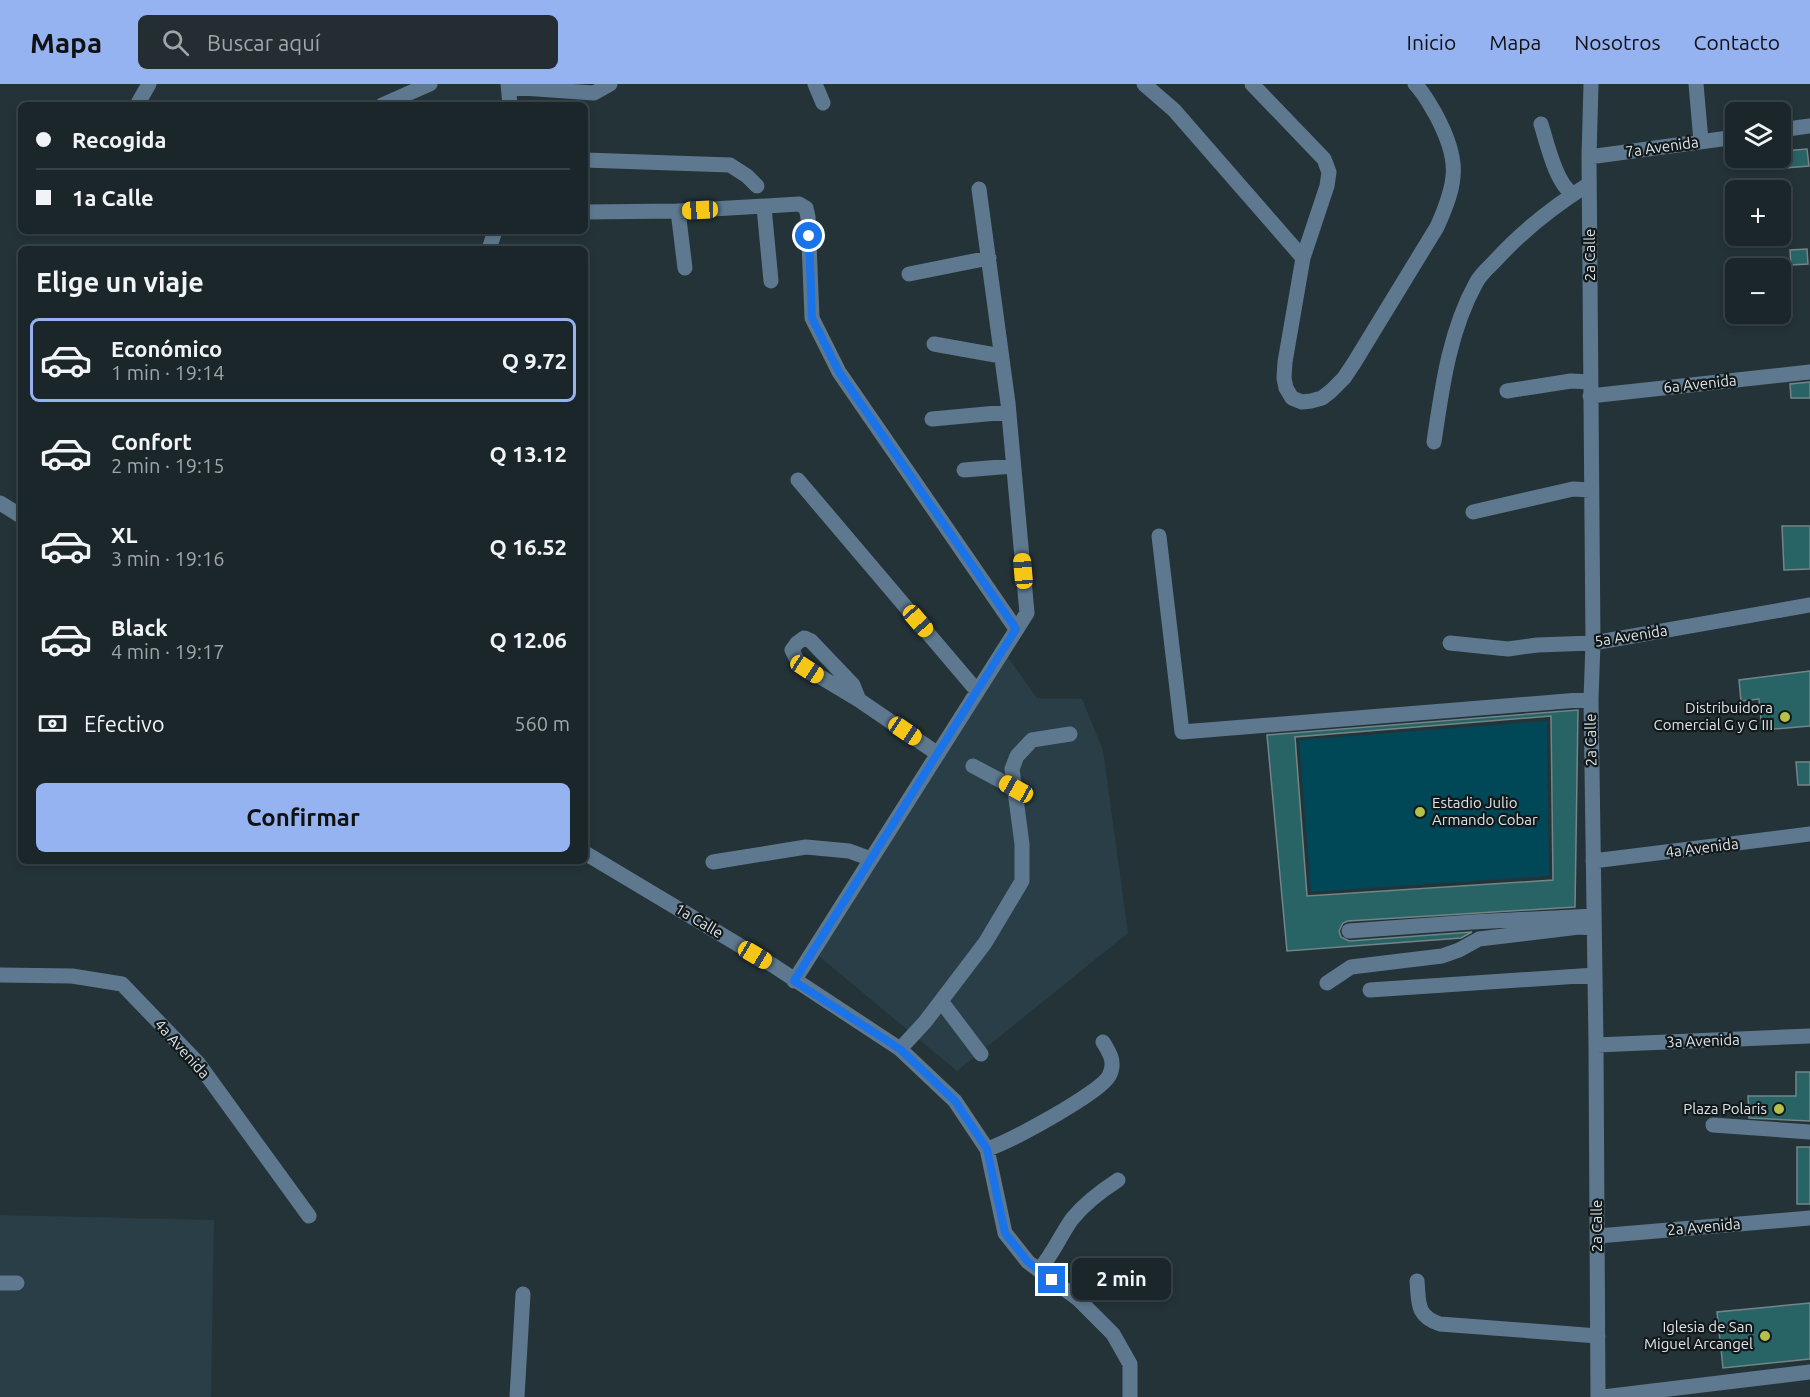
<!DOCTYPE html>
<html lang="es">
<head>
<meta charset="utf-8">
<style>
  body { margin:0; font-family:Ubuntu,sans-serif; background:#242e32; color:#f1f3f6; height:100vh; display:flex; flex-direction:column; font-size:22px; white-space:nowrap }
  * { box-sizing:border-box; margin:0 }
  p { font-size:20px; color:#a0a5a8 }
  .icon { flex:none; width:33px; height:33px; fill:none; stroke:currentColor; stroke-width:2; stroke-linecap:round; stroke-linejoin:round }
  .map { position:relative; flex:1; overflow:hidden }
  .panel { position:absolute; left:18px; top:162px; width:570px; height:618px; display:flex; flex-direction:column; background:#1b262a; border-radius:9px; box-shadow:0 3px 9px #0003,0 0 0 2px #394347 }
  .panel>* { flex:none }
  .hud { position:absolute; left:18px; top:18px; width:570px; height:132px; border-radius:9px; box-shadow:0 3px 9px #0003,0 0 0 2px #394347; display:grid; align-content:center; height:132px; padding:0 18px; background:#1b262a }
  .buttons { position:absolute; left:1725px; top:18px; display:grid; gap:12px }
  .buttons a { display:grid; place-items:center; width:66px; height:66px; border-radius:9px; background:#1b262a; box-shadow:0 3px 9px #0003,0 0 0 2px #394347; font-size:30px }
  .end { position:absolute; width:27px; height:27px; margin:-14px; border:8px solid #1a73e8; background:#fff; box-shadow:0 0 0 3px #fff }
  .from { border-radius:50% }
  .bubble { position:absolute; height:42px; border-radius:9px; background:#1b262a; box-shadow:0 3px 9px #0003,0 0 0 2px #394347; font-size:20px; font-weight:700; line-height:42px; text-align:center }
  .car { position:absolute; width:18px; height:36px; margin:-18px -9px; border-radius:8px; box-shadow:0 0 4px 2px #0007; background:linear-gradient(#f5c518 24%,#345 0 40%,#f5c518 0 76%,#345 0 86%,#f5c518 0) }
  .hud b { display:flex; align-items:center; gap:21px; height:57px; font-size:22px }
  .hud b+b { border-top:2px solid #394347 }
  .hud i { width:15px; height:15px; background:#f1f3f6 }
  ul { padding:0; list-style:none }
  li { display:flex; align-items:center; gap:18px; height:84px; margin:0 12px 9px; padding:0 6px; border:3px solid transparent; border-radius:9px }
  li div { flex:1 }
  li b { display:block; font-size:22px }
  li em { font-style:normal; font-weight:700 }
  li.active { border-color:#95b2f1 }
  li>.icon { width:54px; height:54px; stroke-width:1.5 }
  h2 { padding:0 18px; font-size:27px; line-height:72px }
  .pay { display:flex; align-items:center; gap:15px; height:66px; padding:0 18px; font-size:22px }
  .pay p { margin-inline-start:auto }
  .cta { display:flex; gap:12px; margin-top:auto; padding:12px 18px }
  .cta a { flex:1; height:69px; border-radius:9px; background:#95b2f1; color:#111; font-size:24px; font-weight:700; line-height:69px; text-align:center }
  header { display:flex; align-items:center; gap:36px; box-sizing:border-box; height:84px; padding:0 30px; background:#95b2f1; color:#111 }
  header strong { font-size:28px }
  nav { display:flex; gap:33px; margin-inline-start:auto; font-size:21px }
  .search { width:420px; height:54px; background:#242e32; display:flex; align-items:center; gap:15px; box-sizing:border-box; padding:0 21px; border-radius:9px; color:#a0a5a8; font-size:22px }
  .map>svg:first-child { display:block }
  .built { fill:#293e46 }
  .green { fill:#004758 }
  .building { fill:#286366; stroke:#738687; stroke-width:1.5; fill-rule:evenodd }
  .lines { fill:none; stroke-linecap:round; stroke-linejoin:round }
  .minor { stroke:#5e798f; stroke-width:15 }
  .route { stroke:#1a73e8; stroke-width:8 }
  .poi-dot { fill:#b4c24a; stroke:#13191b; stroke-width:2 }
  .labels { text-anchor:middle; stroke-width:4.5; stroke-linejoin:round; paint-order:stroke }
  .street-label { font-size:15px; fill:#dce5e8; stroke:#13191b }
  .poi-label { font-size:15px; fill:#dce5e8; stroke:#13191b; text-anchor:end }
</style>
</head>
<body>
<header>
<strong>Mapa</strong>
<div class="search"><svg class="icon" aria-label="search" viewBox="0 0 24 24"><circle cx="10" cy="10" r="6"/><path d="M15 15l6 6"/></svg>Buscar aquí</div>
<nav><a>Inicio</a><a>Mapa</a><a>Nosotros</a><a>Contacto</a></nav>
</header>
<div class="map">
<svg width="1810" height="1313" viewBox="0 0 1810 1313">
  <rect width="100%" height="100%" fill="#243338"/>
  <!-- built -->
  <path class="built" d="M999,561L1037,614L1082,615L1103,666L1128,849L957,987L814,868Z
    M0,1131L214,1136L211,1313H0Z"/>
  <!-- green -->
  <path class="green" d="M1547,637L1549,792L1311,808L1299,656Z"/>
  <!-- building -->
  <path class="building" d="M1807,65L1809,82L1785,84L1783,67Z
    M1807,165L1808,180L1791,181L1790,166Z
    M1810,298V314H1791L1790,300Z
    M1782,442H1810V485L1784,486Z
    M1810,587V642L1762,646L1759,615L1741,617L1739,596Z
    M1578,626L1575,823L1348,837L1343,839L1339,847L1341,853L1349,857L1472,848L1461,854L1287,867L1267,651ZM1551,632L1553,796L1307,812L1295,653Z
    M1796,678H1810V701H1798Z
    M1796,988H1810V1037L1749,1034L1748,1012H1796Z
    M1797,1063H1810V1120H1797Z
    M1810,1219V1275L1723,1284L1717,1228Z"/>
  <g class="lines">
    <!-- minor -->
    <path class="minor" d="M508,0L510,21
      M815,0L823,19
      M1144,0L1174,26L1303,174
      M1252,0L1324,75L1329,88L1327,102L1303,174L1285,278L1284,294L1286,304L1292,314L1302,318L1311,317L1322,314L1331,307L1344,294L1354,279L1437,143C1458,97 1460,76 1436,31C1429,19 1424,9 1415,0
      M1591,0L1589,73L1593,559L1591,615L1596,961L1598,1313
      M1696,0L1701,57
      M509,3L594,9L610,0
      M137,21L149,0
      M382,21L430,0
      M1541,40C1547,59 1556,100 1573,110
      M1780,46L1810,42
      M1589,73L1736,53
      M585,76L730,81L747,92L757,102
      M764,123L771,197
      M678,127L685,184
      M585,128L678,127L799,120L806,124L808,133L812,234L839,288L1016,545
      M489,165L495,147
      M909,190L989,174
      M934,260L1001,272
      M1507,307L1571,297L1590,298
      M1590,312L1810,288
      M932,335L1008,328
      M1434,358C1442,304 1449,248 1476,199C1480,191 1488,184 1494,178C1522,147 1554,122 1589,100
      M964,386L1013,382
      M798,396L977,607
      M0,419L21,432
      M1473,428L1573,405L1591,406
      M1159,452L1182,648L1591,615
      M1450,559L1508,565L1537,561L1593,559L1810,521
      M859,616L853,601L811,557L804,554L797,559L792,566L799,580L859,616L938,670
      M973,682L1016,705
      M585,769L774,882L900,965L955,1017L987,1065L1005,1149L1028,1178L1078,1215L1113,1250L1130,1280V1313
      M1593,777L1810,750
      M713,778L806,763L849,767L871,775
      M1349,847L1472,838L1594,832
      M0,891L72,892L122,900L198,979L309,1132
      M794,897L1027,529L1008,319L979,105
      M1327,899L1351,883L1442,872L1459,866L1479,855L1579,843L1594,844
      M1370,906L1595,891
      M941,917L981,970
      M1596,961L1810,952
      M900,965L925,938L985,859L1022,797V760L1012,685L1017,672L1032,656L1070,650
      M1713,1041L1810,1048
      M987,1065C1008,1059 1100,1009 1109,992C1116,979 1110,969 1103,958
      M1598,1152L1810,1134
      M1039,1186C1053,1170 1060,1152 1072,1135C1085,1119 1101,1107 1118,1096
      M1417,1197C1419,1219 1416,1232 1440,1240L1598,1252
      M0,1199H17
      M517,1313L523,1210
      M1603,1313L1810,1288"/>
  </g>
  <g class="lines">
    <!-- route -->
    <path class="route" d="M809,152L812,234L839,288L1016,545L794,897L900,965L955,1017L987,1065L1005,1149L1028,1178L1052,1196"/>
  </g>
  <!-- markers -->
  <g class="poi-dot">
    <circle cx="1785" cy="633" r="6"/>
    <circle cx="1420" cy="728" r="6"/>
    <circle cx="1779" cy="1025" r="6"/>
    <circle cx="1765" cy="1252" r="6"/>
  </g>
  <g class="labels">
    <!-- street labels -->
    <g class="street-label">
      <text transform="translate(1662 63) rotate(-8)" y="5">7a Avenida</text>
      <text transform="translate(1590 171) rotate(-90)" y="5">2a Calle</text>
      <text transform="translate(1700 300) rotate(-6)" y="5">6a Avenida</text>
      <text transform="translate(1631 552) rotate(-9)" y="5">5a Avenida</text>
      <text transform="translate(1591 656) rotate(-91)" y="5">2a Calle</text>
      <text transform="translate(1702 764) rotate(-7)" y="5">4a Avenida</text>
      <text transform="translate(699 837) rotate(31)" y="5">1a Calle</text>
      <text transform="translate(1703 957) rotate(-2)" y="5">3a Avenida</text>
      <text transform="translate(182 965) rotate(48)" y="5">4a Avenida</text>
      <text transform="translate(1597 1142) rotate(-90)" y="5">2a Calle</text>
      <text transform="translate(1704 1143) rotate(-5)" y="5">2a Avenida</text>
    </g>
    <!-- poi labels -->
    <g class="poi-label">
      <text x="1773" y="629">Distribuidora<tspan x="1773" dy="17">Comercial G y G III</tspan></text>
      <text x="1432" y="724" text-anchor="start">Estadio Julio<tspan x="1432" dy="17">Armando Cobar</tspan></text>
      <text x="1767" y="1030">Plaza Polaris</text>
      <text x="1753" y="1248">Iglesia de San<tspan x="1753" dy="17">Miguel Arcangel</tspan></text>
    </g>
  </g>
</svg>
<div class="buttons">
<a><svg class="icon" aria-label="layers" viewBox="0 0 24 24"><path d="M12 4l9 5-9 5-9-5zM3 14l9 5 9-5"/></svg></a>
<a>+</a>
<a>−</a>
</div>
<i class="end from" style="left:809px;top:152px"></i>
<i class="end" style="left:1052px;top:1196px"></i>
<div class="bubble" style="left:1072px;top:1174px;width:99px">2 min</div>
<i class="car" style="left:700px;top:126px;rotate:267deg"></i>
<i class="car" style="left:1023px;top:487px;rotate:355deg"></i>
<i class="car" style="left:918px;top:537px;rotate:139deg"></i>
<i class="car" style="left:807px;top:585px;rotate:123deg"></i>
<i class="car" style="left:905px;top:647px;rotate:124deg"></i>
<i class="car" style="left:1016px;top:705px;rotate:299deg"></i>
<i class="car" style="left:755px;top:871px;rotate:121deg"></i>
<div class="hud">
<b><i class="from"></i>Recogida</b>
<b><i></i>1a Calle</b>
</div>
<section class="panel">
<h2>Elige un viaje</h2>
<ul>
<li class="active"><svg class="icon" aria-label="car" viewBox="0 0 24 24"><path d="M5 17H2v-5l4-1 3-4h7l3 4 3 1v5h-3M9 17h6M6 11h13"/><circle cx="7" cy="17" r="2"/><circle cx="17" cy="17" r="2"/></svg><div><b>Económico</b><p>1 min · 19:14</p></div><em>Q 9.72</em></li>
<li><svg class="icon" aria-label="car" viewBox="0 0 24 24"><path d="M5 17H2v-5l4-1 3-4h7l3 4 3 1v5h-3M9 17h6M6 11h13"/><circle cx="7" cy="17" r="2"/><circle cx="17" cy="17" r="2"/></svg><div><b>Confort</b><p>2 min · 19:15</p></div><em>Q 13.12</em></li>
<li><svg class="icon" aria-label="car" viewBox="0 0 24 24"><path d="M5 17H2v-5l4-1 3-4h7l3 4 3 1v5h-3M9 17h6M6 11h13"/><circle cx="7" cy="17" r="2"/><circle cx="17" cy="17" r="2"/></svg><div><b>XL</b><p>3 min · 19:16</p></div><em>Q 16.52</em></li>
<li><svg class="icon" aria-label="car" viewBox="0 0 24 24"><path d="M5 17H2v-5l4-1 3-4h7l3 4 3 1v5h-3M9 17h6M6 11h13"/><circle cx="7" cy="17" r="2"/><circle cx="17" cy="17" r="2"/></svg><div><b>Black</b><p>4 min · 19:17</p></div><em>Q 12.06</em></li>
</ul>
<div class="pay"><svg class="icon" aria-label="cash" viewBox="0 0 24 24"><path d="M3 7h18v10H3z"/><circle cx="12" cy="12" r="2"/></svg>Efectivo<p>560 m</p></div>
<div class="cta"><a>Confirmar</a></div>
</section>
</div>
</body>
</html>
